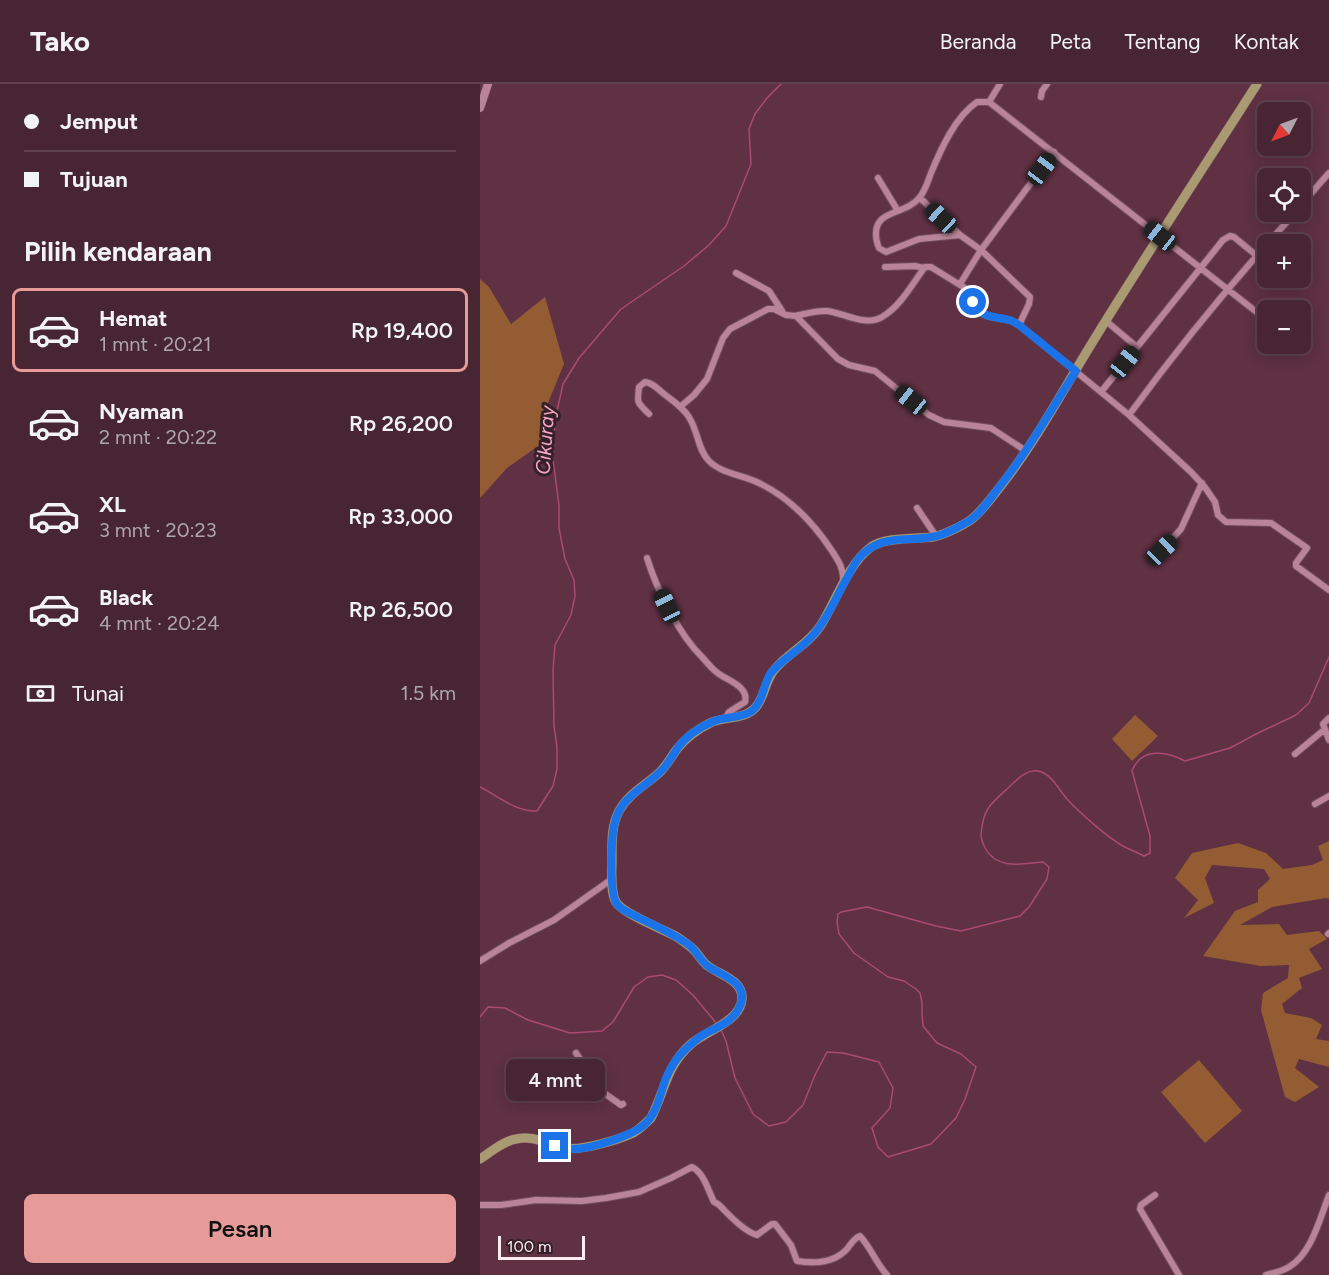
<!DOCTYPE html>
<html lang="id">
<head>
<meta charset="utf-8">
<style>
  body { margin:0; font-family:Figtree,sans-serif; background:#51313e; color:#f1f3f6; height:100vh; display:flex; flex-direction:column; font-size:22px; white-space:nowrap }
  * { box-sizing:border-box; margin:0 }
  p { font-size:20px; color:#b0a5ac }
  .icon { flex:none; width:33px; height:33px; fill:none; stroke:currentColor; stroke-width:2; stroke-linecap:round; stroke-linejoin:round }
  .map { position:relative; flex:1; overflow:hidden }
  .panel { display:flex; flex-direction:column; background:#472532; width:480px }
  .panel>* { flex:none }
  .guide { display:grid; align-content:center; height:132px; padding:0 24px; background:#472532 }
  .needle { width:39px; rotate:228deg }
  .tools { position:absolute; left:777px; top:18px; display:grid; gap:12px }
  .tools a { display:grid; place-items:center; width:54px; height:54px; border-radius:9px; background:#472532; box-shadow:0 3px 15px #0003,0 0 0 2px #5f424d; font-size:30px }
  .scale { position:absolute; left:18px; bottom:15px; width:87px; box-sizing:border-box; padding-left:6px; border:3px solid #feecf1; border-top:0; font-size:16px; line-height:21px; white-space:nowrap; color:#feecf1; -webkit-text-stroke:4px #372129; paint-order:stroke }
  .end { position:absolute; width:27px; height:27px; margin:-14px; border:8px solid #1a73e8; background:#fff; box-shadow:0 0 0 3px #fff }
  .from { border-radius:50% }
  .bubble { position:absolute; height:42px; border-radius:9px; background:#472532; box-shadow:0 3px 15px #0003,0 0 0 2px #5f424d; font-size:20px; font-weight:600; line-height:42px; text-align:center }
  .car { position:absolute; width:18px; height:36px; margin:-18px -9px; border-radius:8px; box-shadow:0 0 4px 2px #0007; background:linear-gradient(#222 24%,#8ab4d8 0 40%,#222 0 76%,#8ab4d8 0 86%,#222 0) }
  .guide b { display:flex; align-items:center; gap:21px; height:57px; font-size:22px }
  .guide b+b { border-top:2px solid #5f424d }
  .guide i { width:15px; height:15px; background:#f1f3f6 }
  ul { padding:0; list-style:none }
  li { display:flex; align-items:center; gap:18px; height:84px; margin:0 12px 9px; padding:0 12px; border:3px solid transparent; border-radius:9px }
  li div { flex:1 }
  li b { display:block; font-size:22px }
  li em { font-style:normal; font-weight:600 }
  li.current { border-color:#e69b98 }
  li>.icon { width:54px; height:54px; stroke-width:1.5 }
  h2 { padding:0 24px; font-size:27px; line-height:72px }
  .pay { display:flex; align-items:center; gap:15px; height:66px; padding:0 24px; font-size:22px }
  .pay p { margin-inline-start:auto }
  .action { display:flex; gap:12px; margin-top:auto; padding:12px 24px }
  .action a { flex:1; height:69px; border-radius:9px; background:#e69b98; color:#111; font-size:24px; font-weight:600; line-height:69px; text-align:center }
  header { display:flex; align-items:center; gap:36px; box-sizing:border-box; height:84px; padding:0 30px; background:#472532; border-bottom:2px solid #5f424d }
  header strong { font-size:28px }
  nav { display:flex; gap:33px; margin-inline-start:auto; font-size:21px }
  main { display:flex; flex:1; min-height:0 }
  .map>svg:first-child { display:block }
  .green { fill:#945c33 }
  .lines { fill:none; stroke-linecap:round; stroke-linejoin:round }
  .stream { stroke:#ac4973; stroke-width:1.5 }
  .minor-casing { stroke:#734f5e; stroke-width:8 }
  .tertiary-casing { stroke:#734f5e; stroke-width:9 }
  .primary-casing { stroke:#734f5e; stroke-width:10 }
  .minor { stroke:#b98497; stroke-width:6 }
  .tertiary { stroke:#b98497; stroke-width:8 }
  .primary { stroke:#a99a71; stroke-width:9 }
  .route { stroke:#1a73e8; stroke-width:8 }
  .labels { text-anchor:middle; stroke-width:6; stroke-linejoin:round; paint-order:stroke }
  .water-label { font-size:20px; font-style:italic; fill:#f7a7c5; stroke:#372129 }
</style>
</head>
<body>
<header>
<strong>Tako</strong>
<nav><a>Beranda</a><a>Peta</a><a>Tentang</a><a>Kontak</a></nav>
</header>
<main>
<section class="panel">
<div class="guide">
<b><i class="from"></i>Jemput</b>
<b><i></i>Tujuan</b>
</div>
<h2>Pilih kendaraan</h2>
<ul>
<li class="current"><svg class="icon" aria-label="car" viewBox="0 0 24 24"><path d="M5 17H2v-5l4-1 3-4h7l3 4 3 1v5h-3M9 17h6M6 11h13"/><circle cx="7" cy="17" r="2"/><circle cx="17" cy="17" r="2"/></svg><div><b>Hemat</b><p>1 mnt · 20:21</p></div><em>Rp 19,400</em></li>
<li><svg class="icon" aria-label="car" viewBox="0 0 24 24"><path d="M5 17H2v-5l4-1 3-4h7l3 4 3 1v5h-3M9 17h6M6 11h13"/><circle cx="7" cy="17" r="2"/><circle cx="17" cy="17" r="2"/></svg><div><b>Nyaman</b><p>2 mnt · 20:22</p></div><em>Rp 26,200</em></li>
<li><svg class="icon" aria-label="car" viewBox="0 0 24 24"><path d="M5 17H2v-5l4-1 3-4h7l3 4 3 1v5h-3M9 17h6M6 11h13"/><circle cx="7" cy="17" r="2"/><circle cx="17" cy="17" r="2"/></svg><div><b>XL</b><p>3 mnt · 20:23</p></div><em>Rp 33,000</em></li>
<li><svg class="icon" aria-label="car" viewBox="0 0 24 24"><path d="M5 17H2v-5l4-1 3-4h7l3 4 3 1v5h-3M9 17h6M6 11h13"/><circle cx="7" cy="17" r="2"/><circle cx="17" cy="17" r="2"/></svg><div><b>Black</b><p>4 mnt · 20:24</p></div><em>Rp 26,500</em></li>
</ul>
<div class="pay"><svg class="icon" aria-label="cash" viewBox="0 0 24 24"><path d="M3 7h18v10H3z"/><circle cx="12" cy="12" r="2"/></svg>Tunai<p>1.5 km</p></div>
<div class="action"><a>Pesan</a></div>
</section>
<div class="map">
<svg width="849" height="1191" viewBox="0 0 849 1191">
  <rect width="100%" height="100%" fill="#5f3143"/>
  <!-- green -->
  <path class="green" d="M0,195L9,203L31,240L65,213L84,280L63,331L61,360L27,384L0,414Z
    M655,631L678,652L652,677L632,655Z
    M849,757V815L846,814L792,823L760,841L799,840L807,851L839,847L847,855L829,865L842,885L819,894L822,904L802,920L805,929L831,934L842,941L836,955L849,957V983L819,975L815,984L839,1003L815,1018L805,1013L781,926L783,909L808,894L809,881L781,882L723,872L755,827L778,818V806L790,795L784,785L732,781L725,794L734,819L704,834L718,816L695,794L712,769L758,759L786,769L803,785L832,781L843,776L838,762Z
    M719,976L762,1027L725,1059L681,1008Z"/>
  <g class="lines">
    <!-- stream -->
    <path class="stream" d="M0,703C18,712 36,728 57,727L73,702L77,685V663L74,642L73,586L75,561L91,531L95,512L94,496L85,475L79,444V422L73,375L75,336L83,300L99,274L141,225L204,182L229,161L246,142L271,80L269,45L275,30L287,14L301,0
      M0,933L8,923L25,924L48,936L90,949L122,947L133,938L154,903L168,893L182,891L196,896L213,911L237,940
      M241,946L246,957L255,994L273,1030L289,1042L306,1038L323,1021L335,991L347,968L363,969L399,978L413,1004L410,1024L392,1044L398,1063L408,1073L451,1060L476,1034L485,1015L496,983L481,970L457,959L443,942L442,930V918L440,909L436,905L424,897L408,893L374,869L359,850L357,838L358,830L361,828L387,823L456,842L481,847L540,832L549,823L567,795L569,783L563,778C542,780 517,786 505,764C503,759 501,756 501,751C503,726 509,721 527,705C536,697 545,685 558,687C571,689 579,706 587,715C599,728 628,754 643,762C650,766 657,768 664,772L670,769V752L652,687C661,663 687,667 705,677L750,664L778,649L816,631L829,619L849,573"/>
    <defs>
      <path id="minor" d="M520,0L509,18L788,237
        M561,13L562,7L567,0
        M509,18H497C475,33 461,65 451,89C448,97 445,108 439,114C426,131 395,125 396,151C396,156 397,159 399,164L406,168L439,155L480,151L501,166L550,213L549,220L539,241
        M398,94L418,127
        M440,114L480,151
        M820,122L849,89
        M405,183L435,182L444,184
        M256,189L289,207L302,227
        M480,200L501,166L574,68
        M315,232C325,230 337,226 347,227C364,229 386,243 402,233C421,222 432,200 445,183H451L485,204C491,211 492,220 497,226C506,235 519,233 530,236C533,237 536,239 539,241L649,331L711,388L724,402L735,418L738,431L746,438L791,439L827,464L816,479V482L849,506
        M626,237L657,263
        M815,260L817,261
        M621,308L743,156L750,152L754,153L776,171
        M200,323L214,311L227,295L243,254L250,245L288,225H294L306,231L316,232L358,275L369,281L395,287L449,331L464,338L511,344L546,367
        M169,330C157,318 157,320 159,303L165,298C173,299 178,305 184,310C193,317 205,325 210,335C218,348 218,366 229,377C242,390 264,391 279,399C310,414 333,438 352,467C358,476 364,485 363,496
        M649,331C701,260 757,192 816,128
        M437,424L456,452
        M682,466L701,445L722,399
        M167,474C177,506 199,551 223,574C228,580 233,586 239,590C249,597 269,603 265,618L249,628L246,633
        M849,634L843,640L849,656
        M815,670L845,645
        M835,720L849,712
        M848,850L849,849
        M0,877L29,859L74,836L132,795
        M96,969L104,981L118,994L124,1009L141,1021L143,1020
        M675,1111L661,1121L660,1125L699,1191
        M0,1121H21L56,1116L102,1117L126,1114L159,1108L191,1094L212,1083C224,1089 228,1106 234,1118C240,1120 241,1123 245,1127C254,1136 266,1148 277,1151L292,1140H295L311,1161L317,1177C335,1180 354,1179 367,1165C371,1160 374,1154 380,1152C391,1164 396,1179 407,1191
        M786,1191C794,1189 803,1187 809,1183C832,1169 840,1134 849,1111"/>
      <path id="tertiary" d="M0,24L8,0"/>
      <path id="primary" d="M0,1075C11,1068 23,1057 36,1055C56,1051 67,1061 85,1064C101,1067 138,1056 153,1049C160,1045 165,1040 171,1034C185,1007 186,982 211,960C227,946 260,938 262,915C263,896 240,891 228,882C222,878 219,871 214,866C209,861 203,857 197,853C183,845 143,830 136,818C130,808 132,787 132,776C132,759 131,742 139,727C149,709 166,701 180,688C187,681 191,673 197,665C205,655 218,645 230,639C245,632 265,636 276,623C285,612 285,596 295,585C309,568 328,561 341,541C356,517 368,480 391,463C405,453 436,455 453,453C464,451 484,441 492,435C503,426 512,413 520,403C555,359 583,306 612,259C666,171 722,86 777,0"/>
    </defs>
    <!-- minor casing -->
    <use href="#minor" class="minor-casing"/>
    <!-- tertiary casing -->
    <use href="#tertiary" class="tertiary-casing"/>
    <!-- primary casing -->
    <use href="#primary" class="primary-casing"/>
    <!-- minor -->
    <use href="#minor" class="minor"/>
    <!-- tertiary -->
    <use href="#tertiary" class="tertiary"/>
    <!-- primary -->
    <use href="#primary" class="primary"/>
  </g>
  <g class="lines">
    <!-- route -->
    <path class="route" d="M75,1062C81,1063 87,1065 93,1065C110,1065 152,1052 165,1040C175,1031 179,1016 183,1003C186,992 192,981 199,972C206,964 213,958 221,952C234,944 252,939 259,924C271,900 245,893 229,883C220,877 217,867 209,861C193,849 174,841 157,833C150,829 141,826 137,820C129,810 131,751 135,738C141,712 165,704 182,686C189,679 193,670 199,662C207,652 220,643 232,638C245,632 260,635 272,627C283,618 283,602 290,590C302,574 321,566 334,550C348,534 356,513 367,494C371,487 374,480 379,474C402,448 428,459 457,452C467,450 480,442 489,437C500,430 509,417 517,406C547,369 570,327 596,287L539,241C537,240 531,236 529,236C514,232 502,235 493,218"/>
  </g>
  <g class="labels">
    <!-- water labels -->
    <g class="water-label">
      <text transform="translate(65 356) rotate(-86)" y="7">Cikuray</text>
    </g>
  </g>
</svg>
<div class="tools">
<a><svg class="needle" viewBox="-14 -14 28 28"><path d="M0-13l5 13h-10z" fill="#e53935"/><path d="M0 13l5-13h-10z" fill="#b0a5ac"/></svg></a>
<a><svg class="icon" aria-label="locate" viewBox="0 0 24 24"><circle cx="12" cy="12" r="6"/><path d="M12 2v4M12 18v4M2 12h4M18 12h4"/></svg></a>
<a>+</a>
<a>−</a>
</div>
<div class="scale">100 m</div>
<i class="end from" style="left:493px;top:218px"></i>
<i class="end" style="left:75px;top:1062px"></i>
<div class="bubble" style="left:26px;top:975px;width:99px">4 mnt</div>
<i class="car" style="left:562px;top:85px;rotate:37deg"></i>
<i class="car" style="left:461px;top:134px;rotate:313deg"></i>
<i class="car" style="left:680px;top:152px;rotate:308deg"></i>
<i class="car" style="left:645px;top:278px;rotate:39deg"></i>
<i class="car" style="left:431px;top:316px;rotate:309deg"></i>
<i class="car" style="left:682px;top:466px;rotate:46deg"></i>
<i class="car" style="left:187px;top:522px;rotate:334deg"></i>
</div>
</main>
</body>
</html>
